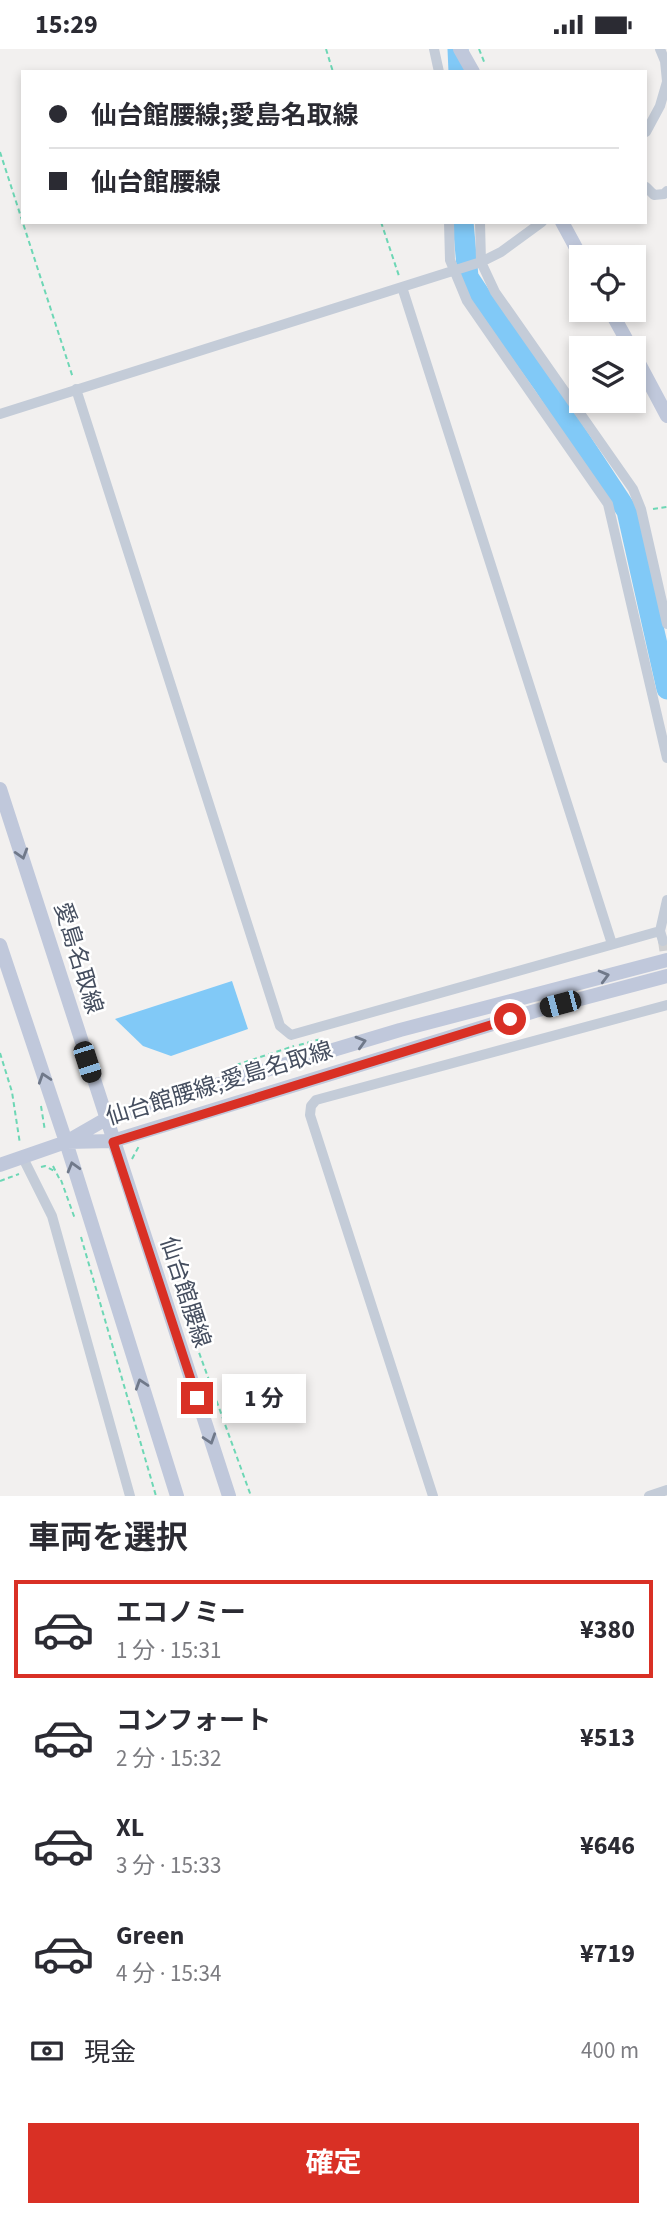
<!DOCTYPE html>
<html lang="ja">
<head>
<meta charset="utf-8">
<style>
  body { margin:0; font-family:"Source Sans 3","Noto Sans JP",sans-serif; background:#f7f7f7; color:#2b2b33; height:100vh; display:flex; flex-direction:column; font-size:26px; white-space:nowrap }
  * { box-sizing:border-box; margin:0 }
  p { font-size:23px; color:#7c7c81 }
  .icon { flex:none; width:38px; height:38px; fill:none; stroke:currentColor; stroke-width:2; stroke-linecap:round; stroke-linejoin:round }
  .map { position:relative; height:1447px; overflow:hidden }
  .side { display:flex; flex-direction:column; background:#fff; flex:1 }
  .side>* { flex:none }
  .banner { position:absolute; left:21px; top:21px; width:626px; height:154px; border-radius:0px; box-shadow:0 4px 10px #0003; display:grid; align-content:center; height:154px; padding:0 28px; background:#fff }
  .fabs { position:absolute; left:569px; top:196px; display:grid; gap:14px }
  .fabs a { display:grid; place-items:center; width:77px; height:77px; border-radius:0px; background:#fff; box-shadow:0 4px 10px #0003; font-size:35px }
  .end { position:absolute; width:32px; height:32px; margin:-16px; border:9px solid #d93025; background:#fff; box-shadow:0 0 0 4px #fff }
  .from { border-radius:50% }
  .bubble { position:absolute; height:49px; border-radius:0px; background:#fff; box-shadow:0 4px 10px #0003; font-size:23px; font-weight:700; line-height:49px; text-align:center }
  .car { position:absolute; width:21px; height:42px; margin:-21px -10px; border-radius:9px; box-shadow:0 0 5px 2px #0007; background:linear-gradient(#222 24%,#8ab4d8 0 40%,#222 0 76%,#8ab4d8 0 86%,#222 0) }
  .banner b { display:flex; align-items:center; gap:24px; height:66px; font-size:26px }
  .banner b+b { border-top:2px solid #e1e1e2 }
  .banner i { width:18px; height:18px; background:#2b2b33 }
  ul { padding:0; list-style:none }
  li { display:flex; align-items:center; gap:21px; height:98px; margin:0 14px 10px; padding:0 14px; border:4px solid transparent; border-radius:0px }
  li div { flex:1 }
  li b { display:block; font-size:26px }
  li em { font-style:normal; font-weight:700 }
  li.current { border-color:#d93025 }
  li>.icon { width:63px; height:63px; stroke-width:1.5 }
  h2 { padding:0 28px; font-size:32px; line-height:84px }
  .pay { display:flex; align-items:center; gap:18px; height:77px; padding:0 28px; font-size:26px }
  .pay p { margin-inline-start:auto }
  .button { display:flex; gap:14px; margin-top:auto; padding:14px 28px }
  .button a { flex:1; height:80px; border-radius:0px; background:#d93025; color:#fff; font-size:28px; font-weight:700; line-height:80px; text-align:center }
  .status { display:flex; justify-content:space-between; align-items:center; height:49px; padding:0 35px; background:#fff; direction:ltr }
  .status svg { height:19px; fill:currentColor }
  .map>svg:first-child { display:block }
  .water { fill:#81c9f7 }
  .lines { fill:none; stroke-linecap:round; stroke-linejoin:round }
  .river { stroke:#81c9f7; stroke-width:21 }
  .street-tunnel { stroke:#cfd0d2; stroke-width:10; stroke-dasharray:10 5; stroke-linecap:butt }
  .path { stroke:#6dd7b5; stroke-width:2; stroke-dasharray:5 3.5; stroke-linecap:butt }
  .street { stroke:#c4ccd8; stroke-width:10 }
  .secondary { stroke:#c0c8db; stroke-width:14 }
  .oneway { stroke:#70798a }
  .route { stroke:#d93025; stroke-width:9 }
  .labels { text-anchor:middle; stroke-width:5; stroke-linejoin:round; paint-order:stroke }
  .street-label { font-size:23px; fill:#454e5f; stroke:#fff }
</style>
</head>
<body>
<div class="status"><b>15:29</b><svg viewBox="0 0 49 12"><path d="M0 12V9h3v3zM5 12V6h3v6zM10 12V3h3v9zM15 12V0h3v12zM26 1h20v11H26zM47 4h2v5h-2z"/></svg></div>
<div class="map">
<svg width="667" height="1447" viewBox="0 0 667 1447">
  <rect width="100%" height="100%" fill="#f2f0ef"/>
  <!-- water -->
  <path class="water" d="M232,932L248,980L171,1007L143,997L115,970Z"/>
  <g class="lines">
    <!-- river -->
    <path class="river" d="M458,0L459,23
      M463,173L468,228L490,261L542,333L627,462L667,640"/>
    <!-- street-tunnel -->
    <path class="street-tunnel" d="M663,892L667,919"/>
    <!-- path -->
    <path class="path" d="M326,0L333,23
      M479,0L485,15
      M0,103L73,329
      M381,173L399,227
      M653,460L667,458
      M299,996L321,990
      M0,1004L12,1043L20,1095
      M236,1016L294,997
      M41,1057L45,1082
      M132,1110L139,1097
      M53,1117L60,1131
      M41,1118L45,1117L56,1123
      M61,1131L75,1170
      M0,1132L19,1125
      M81,1188L156,1447
      M176,1240L251,1447"/>
    <!-- street -->
    <path class="street" d="M434,0L439,23
      M660,0L665,12L667,32
      M646,83L660,57L667,33
      M646,138L654,146L664,145L667,142
      M449,173L450,211L467,252L608,455L667,709
      M480,173L481,213L495,243L633,440L641,460L667,575
      M402,238L612,895
      M76,340L280,977L291,986L660,882
      M0,365L481,213L501,203L542,173
      M663,892L660,882L667,851
      M23,1109L52,1167L130,1447
      M433,1447L310,1066L311,1057L316,1051L667,956
      M649,1447L667,1441"/>
    <!-- secondary -->
    <path class="secondary" d="M460,0L473,23
      M562,173L581,208
      M610,261L631,299
      M634,305L667,367
      M0,740L229,1447
      M0,896L66,1093L177,1447
      M67,1093L113,1092L535,962L667,927
      M0,1116L66,1093L106,1070L129,1062L400,981L667,911"/>
  </g>
  <!-- one-way arrows -->
  <defs><path id="oneway-chevron" d="M-2-3.5L2.5 0L-2 3.5" fill="none" stroke-width="1.6" stroke-linecap="round" stroke-linejoin="round" transform="scale(1.75)"/></defs>
  <g class="oneway">
    <use href="#oneway-chevron" transform="translate(22 805) rotate(73)"/>
    <use href="#oneway-chevron" transform="translate(604 927) rotate(-15)"/>
    <use href="#oneway-chevron" transform="translate(361 993) rotate(-16)"/>
    <use href="#oneway-chevron" transform="translate(44 1029) rotate(-108)"/>
    <use href="#oneway-chevron" transform="translate(73 1118) rotate(-106)"/>
    <use href="#oneway-chevron" transform="translate(141 1335) rotate(-108)"/>
    <use href="#oneway-chevron" transform="translate(210 1390) rotate(72)"/>
  </g>
  <g class="lines">
    <!-- route -->
    <path class="route" d="M197,1349L113,1093L510,970"/>
  </g>
  <g class="labels">
    <!-- street labels -->
    <g class="street-label">
      <text transform="translate(79 909) rotate(73)" y="8">愛島名取線</text>
      <text transform="translate(219 1034) rotate(-17)" y="8">仙台館腰線;愛島名取線</text>
      <text transform="translate(186 1243) rotate(72)" y="8">仙台館腰線</text>
    </g>
  </g>
</svg>
<div class="fabs">
<a><svg class="icon" aria-label="locate" viewBox="0 0 24 24"><circle cx="12" cy="12" r="6"/><path d="M12 2v4M12 18v4M2 12h4M18 12h4"/></svg></a>
<a><svg class="icon" aria-label="layers" viewBox="0 0 24 24"><path d="M12 4l9 5-9 5-9-5zM3 14l9 5 9-5"/></svg></a>
</div>
<i class="end from" style="left:510px;top:970px"></i>
<i class="end" style="left:197px;top:1349px"></i>
<div class="bubble" style="left:222px;top:1325px;width:84px">1 分</div>
<i class="car" style="left:560px;top:955px;rotate:255deg"></i>
<i class="car" style="left:87px;top:1013px;rotate:162deg"></i>
<div class="banner">
<b><i class="from"></i>仙台館腰線;愛島名取線</b>
<b><i></i>仙台館腰線</b>
</div>
</div>
<section class="side">
<h2>車両を選択</h2>
<ul>
<li class="current"><svg class="icon" aria-label="car" viewBox="0 0 24 24"><path d="M5 17H2v-5l4-1 3-4h7l3 4 3 1v5h-3M9 17h6M6 11h13"/><circle cx="7" cy="17" r="2"/><circle cx="17" cy="17" r="2"/></svg><div><b>エコノミー</b><p>1 分 · 15:31</p></div><em>¥380</em></li>
<li><svg class="icon" aria-label="car" viewBox="0 0 24 24"><path d="M5 17H2v-5l4-1 3-4h7l3 4 3 1v5h-3M9 17h6M6 11h13"/><circle cx="7" cy="17" r="2"/><circle cx="17" cy="17" r="2"/></svg><div><b>コンフォート</b><p>2 分 · 15:32</p></div><em>¥513</em></li>
<li><svg class="icon" aria-label="car" viewBox="0 0 24 24"><path d="M5 17H2v-5l4-1 3-4h7l3 4 3 1v5h-3M9 17h6M6 11h13"/><circle cx="7" cy="17" r="2"/><circle cx="17" cy="17" r="2"/></svg><div><b>XL</b><p>3 分 · 15:33</p></div><em>¥646</em></li>
<li><svg class="icon" aria-label="car" viewBox="0 0 24 24"><path d="M5 17H2v-5l4-1 3-4h7l3 4 3 1v5h-3M9 17h6M6 11h13"/><circle cx="7" cy="17" r="2"/><circle cx="17" cy="17" r="2"/></svg><div><b>Green</b><p>4 分 · 15:34</p></div><em>¥719</em></li>
</ul>
<div class="pay"><svg class="icon" aria-label="cash" viewBox="0 0 24 24"><path d="M3 7h18v10H3z"/><circle cx="12" cy="12" r="2"/></svg>現金<p>400 m</p></div>
<div class="button"><a>確定</a></div>
</section>
</body>
</html>
